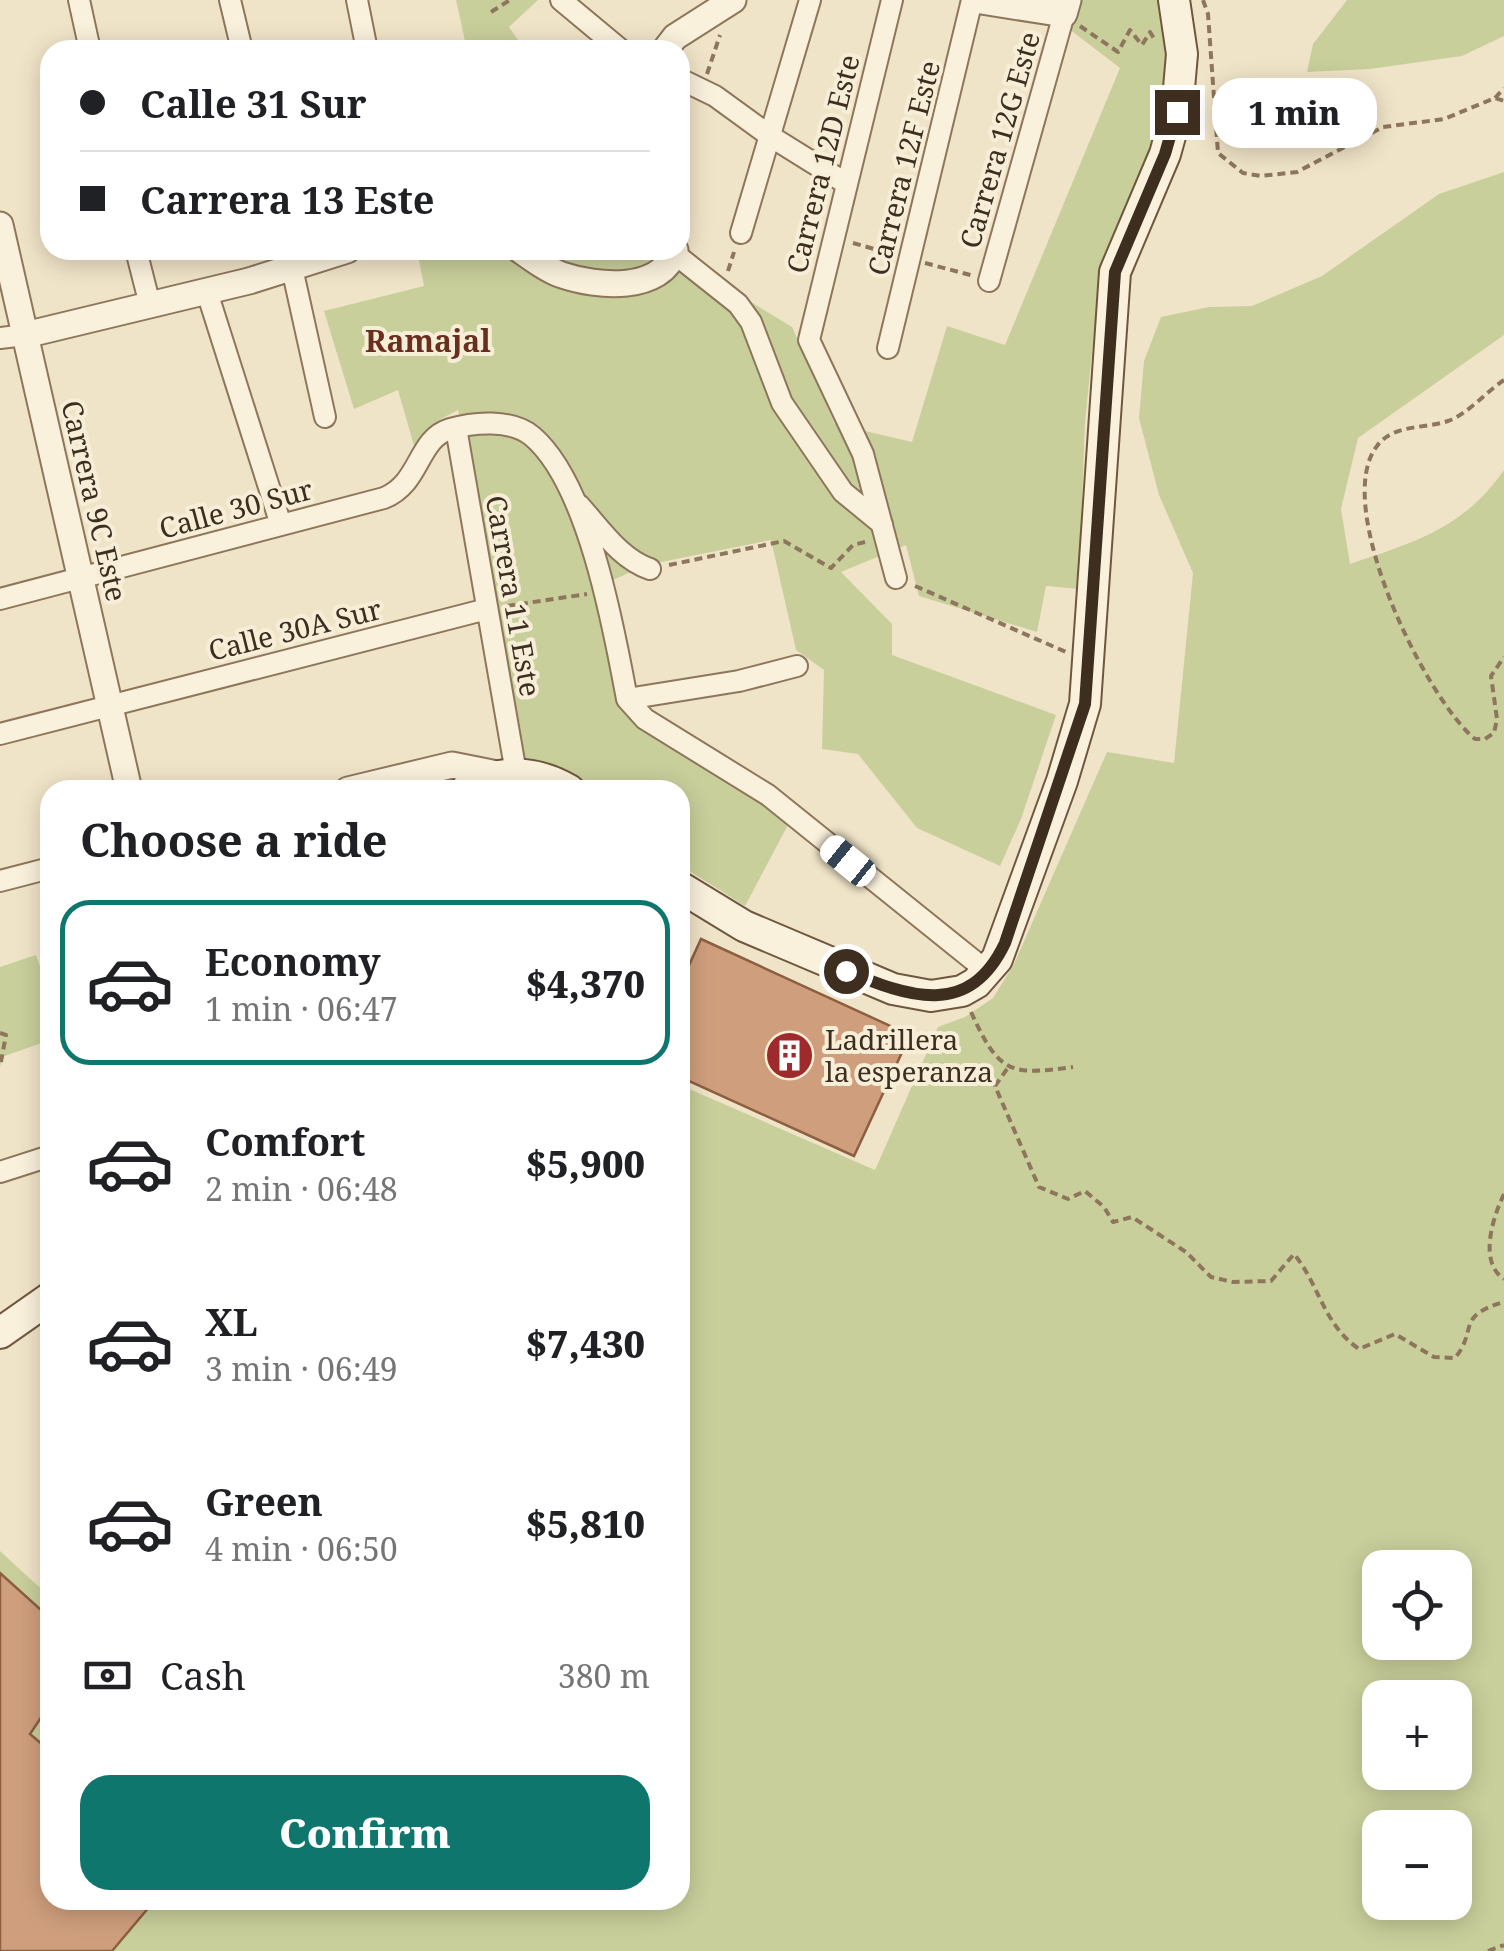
<!DOCTYPE html>
<html lang="en">
<head>
<meta charset="utf-8">
<style>
  body { margin:0; font-family:"Noto Serif",serif; background:#f6f6f6; color:#202124; height:100vh; display:flex; flex-direction:column; font-size:38px; white-space:nowrap }
  * { box-sizing:border-box; margin:0 }
  p { font-size:32px; color:#757577 }
  .icon { flex:none; width:55px; height:55px; fill:none; stroke:currentColor; stroke-width:2; stroke-linecap:round; stroke-linejoin:round }
  .map { position:relative; flex:1; overflow:hidden }
  .sheet { position:absolute; left:40px; top:780px; width:650px; height:1130px; display:flex; flex-direction:column; background:#fff; border-radius:30px; box-shadow:0 5px 25px #0003 }
  .sheet>* { flex:none }
  .hud { position:absolute; left:40px; top:40px; width:650px; height:220px; border-radius:30px; box-shadow:0 5px 25px #0003; display:grid; align-content:center; height:220px; padding:0 40px; background:#fff }
  .buttons { position:absolute; left:1362px; top:1550px; display:grid; gap:20px }
  .buttons a { display:grid; place-items:center; width:110px; height:110px; border-radius:20px; background:#fff; box-shadow:0 5px 25px #0003; font-size:50px }
  .end { position:absolute; width:45px; height:45px; margin:-22px; border:12px solid #3d2e20; background:#fff; box-shadow:0 0 0 5px #fff }
  .from { border-radius:50% }
  .bubble { position:absolute; height:70px; border-radius:30px; background:#fff; box-shadow:0 5px 25px #0003; font-size:32px; font-weight:800; line-height:70px; text-align:center }
  .car { position:absolute; width:30px; height:60px; margin:-30px -15px; border-radius:12px; box-shadow:0 0 8px 2px #0007; background:linear-gradient(#fff 24%,#345 0 40%,#fff 0 76%,#345 0 86%,#fff 0) }
  .hud b { display:flex; align-items:center; gap:35px; height:95px; font-size:38px }
  .hud b+b { border-top:2px solid #e0e0e0 }
  .hud i { width:25px; height:25px; background:#202124 }
  ul { padding:0; list-style:none }
  li { display:flex; align-items:center; gap:30px; height:165px; margin:0 20px 15px; padding:0 20px; border:5px solid transparent; border-radius:30px }
  li div { flex:1 }
  li b { display:block; font-size:38px }
  li em { font-style:normal; font-weight:800 }
  li.active { border-color:#0f766e }
  li>.icon { width:90px; height:90px; stroke-width:1.5 }
  h2 { padding:0 40px; font-size:45px; line-height:120px }
  .pay { display:flex; align-items:center; gap:25px; height:110px; padding:0 40px; font-size:38px }
  .pay p { margin-inline-start:auto }
  .primary-button { display:flex; gap:20px; margin-top:auto; padding:20px 40px }
  .primary-button a { flex:1; height:115px; border-radius:30px; background:#0f766e; color:#fff; font-size:40px; font-weight:800; line-height:115px; text-align:center }
  .map>svg:first-child { display:block }
  .green { fill:#c9cf9b; fill-rule:evenodd }
  .building { fill:#cf9f7d; stroke:#8d5f41; stroke-width:2.5 }
  .lines { fill:none; stroke-linecap:round; stroke-linejoin:round }
  .minor-casing { stroke:#8d765c; stroke-width:24 }
  .tertiary-casing { stroke:#8d765c; stroke-width:29 }
  .secondary-casing { stroke:#6f573f; stroke-width:34 }
  .path { stroke:#8d765c; stroke-width:4; stroke-dasharray:8 5; stroke-linecap:butt }
  .minor { stroke:#faf1dc; stroke-width:20 }
  .tertiary { stroke:#faf1dc; stroke-width:25 }
  .secondary { stroke:#faf1dc; stroke-width:30 }
  .route { stroke:#3d2e20; stroke-width:12 }
  .labels { text-anchor:middle; stroke-width:8; stroke-linejoin:round; paint-order:stroke }
  .street-label { font-size:28px; fill:#3d2e20; stroke:#f7eed8 }
  .poi-label { font-size:28px; fill:#3d2e20; stroke:#f7eed8; text-anchor:start }
  .neighbourhood-label { font-size:30px; font-weight:bold; fill:#6b2e1e; stroke:#f7eed8 }
</style>
</head>
<body>
<div class="map">
<svg width="1504" height="1951" viewBox="0 0 1504 1951">
  <rect width="100%" height="100%" fill="#f0e4c8"/>
  <!-- green -->
  <path class="green" d="M456,0H538L509,27L525,50H467Z
    M1015,0H1164L1175,94L1099,284L1085,422L1079,589L1046,586L1037,632L919,596L906,545L841,572L892,624V655L1056,715L1021,819L1000,866L917,828L858,754L822,749L824,670L796,650L771,540L646,565L598,587L620,694L789,823L745,906L680,865V790H592L553,766L524,760L458,410L439,420L415,449L398,390L354,409L324,311L424,286L417,250H666L792,327L835,424L912,442L947,326L1005,345L1120,68L1035,3Z
    M1347,0H1504V36L1462,56L1370,69L1307,72L1313,44Z
    M1504,172V335L1358,438L1341,509L1350,564C1415,542 1464,528 1504,470V1951H0V1551L50,1597V1900H680V1085L875,1170L938,1027L965,1017L993,998L1014,964L1107,752L1174,763L1193,573L1159,495L1139,418L1144,361L1161,317L1209,307L1252,306L1322,276L1439,194ZM1380,1568H1455V1642H1380ZM1380,1698H1455V1772H1380ZM1380,1828H1455V1902H1380Z
    M36,955L50,995V1040L2,1057L0,1067V967Z"/>
  <!-- building -->
  <path class="building" d="M701,939L910,1035L854,1156L680,1077V985Z
    M0,1573L50,1618V1704L30,1734L50,1751V1900H155L112,1951H0Z"/>
  <g class="lines">
    <defs>
      <path id="minor" d="M79,0L90,50
        M230,0L242,50
        M357,0L367,50
        M561,0L621,50
        M892,0L809,340L863,454L896,578
        M680,79L715,96L770,136L847,184
        M741,233L810,0
        M136,250L150,305
        M288,250L325,417
        M675,254L738,304L751,322L782,403L843,492L882,524
        M989,281L1064,14
        M207,292L281,525
        M0,338L25,335
        M888,348L972,0
        M456,428L516,773
        M579,505C600,528 620,559 650,569
        M0,599L384,498C421,483 417,439 450,429C474,422 511,419 532,436C588,483 614,629 627,699L645,719L768,795L988,972
        M627,699L739,681L797,666
        M0,734L487,609
        M0,881L50,868
        M0,1172L50,1156"/>
      <path id="tertiary" d="M975,0L1064,14L1068,0
        M665,50L675,37L733,0
        M0,225L129,790
        M520,250C533,259 547,270 562,275C597,287 662,293 675,250
        M25,335L249,281L347,250
        M348,790L452,765L502,775"/>
      <path id="secondary" d="M466,790C501,768 534,770 569,790
        M680,887L744,926L893,989L931,996L962,991L976,983L997,959L1062,781L1085,704L1115,272L1165,154L1177,111L1182,54L1174,0
        M0,1333L50,1298"/>
    </defs>
    <!-- minor casing -->
    <use href="#minor" class="minor-casing"/>
    <!-- tertiary casing -->
    <use href="#tertiary" class="tertiary-casing"/>
    <!-- secondary casing -->
    <use href="#secondary" class="secondary-casing"/>
    <!-- path -->
    <path class="path" d="M1203,0L1208,14L1218,153L1243,173L1261,176L1297,172L1383,127L1444,119L1495,98L1504,101
      M491,12L510,0
      M1080,26L1118,52L1130,30L1142,45L1150,32L1155,40
      M707,74L720,35
      M1495,98L1504,88
      M853,243L892,254
      M925,263L974,276
      M728,271L734,252
      M1504,380C1486,392 1468,414 1448,421C1424,429 1393,424 1377,446C1331,505 1425,698 1475,739H1485L1494,733L1497,719L1491,676L1504,657
      M669,565L784,541L831,568L853,545L865,542
      M915,586L1066,652
      M507,606L587,594
      M971,1012C999,1073 1009,1076 1073,1067
      M0,1033L6,1035L0,1067
      M1007,1069L995,1086L1039,1187L1068,1199L1085,1191L1104,1207L1113,1222L1132,1217L1186,1252L1211,1277L1233,1282L1271,1281L1294,1254C1320,1286 1323,1324 1359,1349L1395,1334L1434,1357L1455,1358C1478,1330 1455,1316 1504,1302
      M1504,1194C1493,1217 1478,1262 1504,1279
      M1488,1951L1504,1945"/>
    <!-- minor -->
    <use href="#minor" class="minor"/>
    <!-- tertiary -->
    <use href="#tertiary" class="tertiary"/>
    <!-- secondary -->
    <use href="#secondary" class="secondary"/>
  </g>
  <g class="lines">
    <!-- route -->
    <path class="route" d="M846,971C909,997 969,1019 1005,943L1085,704L1115,272L1165,154L1177,112"/>
  </g>
  <!-- icons -->
  <defs>
    <symbol id="building-disc" viewBox="-11 -11 22 22"><circle r="9.5" fill="#9e2a2b" stroke="#f7eed8"/><path d="M-4-6H4V6H1V3H-1V6H-4ZM-2.5-4.3h1.7v1.8h-1.7ZM.8-4.3h1.7v1.8H.8ZM-2.5-1h1.7V.8h-1.7ZM.8-1h1.7V.8H.8Z" fill="#fff"/></symbol>
  </defs>
  <g fill-rule="evenodd">
    <use href="#building-disc" x="762" y="1028" width="55" height="55"/>
  </g>
  <g class="labels">
    <!-- street labels -->
    <g class="street-label">
      <text transform="translate(1000 140) rotate(-74)" y="10">Carrera 12G Este</text>
      <text transform="translate(823 164) rotate(-76)" y="10">Carrera 12D Este</text>
      <text transform="translate(904 168) rotate(-76)" y="10">Carrera 12F Este</text>
      <text transform="translate(94 501) rotate(77)" y="10">Carrera 9C Este</text>
      <text transform="translate(236 509) rotate(-15)" y="10">Calle 30 Sur</text>
      <text transform="translate(513 596) rotate(80)" y="10">Carrera 11 Este</text>
      <text transform="translate(295 630) rotate(-14)" y="10">Calle 30A Sur</text>
    </g>
    <!-- poi labels -->
    <g class="poi-label">
      <text x="825" y="1050">Ladrillera<tspan x="825" dy="32">la esperanza</tspan></text>
    </g>
    <!-- neighbourhood labels -->
    <g class="neighbourhood-label">
      <text x="428" y="352">Ramajal</text>
    </g>
  </g>
</svg>
<div class="buttons">
<a><svg class="icon" aria-label="locate" viewBox="0 0 24 24"><circle cx="12" cy="12" r="6"/><path d="M12 2v4M12 18v4M2 12h4M18 12h4"/></svg></a>
<a>+</a>
<a>−</a>
</div>
<i class="end from" style="left:846px;top:971px"></i>
<i class="end" style="left:1177px;top:112px"></i>
<div class="bubble" style="left:1212px;top:78px;width:165px">1 min</div>
<i class="car" style="left:848px;top:861px;rotate:309deg"></i>
<div class="hud">
<b><i class="from"></i>Calle 31 Sur</b>
<b><i></i>Carrera 13 Este</b>
</div>
<section class="sheet">
<h2>Choose a ride</h2>
<ul>
<li class="active"><svg class="icon" aria-label="car" viewBox="0 0 24 24"><path d="M5 17H2v-5l4-1 3-4h7l3 4 3 1v5h-3M9 17h6M6 11h13"/><circle cx="7" cy="17" r="2"/><circle cx="17" cy="17" r="2"/></svg><div><b>Economy</b><p>1 min · 06:47</p></div><em>$4,370</em></li>
<li><svg class="icon" aria-label="car" viewBox="0 0 24 24"><path d="M5 17H2v-5l4-1 3-4h7l3 4 3 1v5h-3M9 17h6M6 11h13"/><circle cx="7" cy="17" r="2"/><circle cx="17" cy="17" r="2"/></svg><div><b>Comfort</b><p>2 min · 06:48</p></div><em>$5,900</em></li>
<li><svg class="icon" aria-label="car" viewBox="0 0 24 24"><path d="M5 17H2v-5l4-1 3-4h7l3 4 3 1v5h-3M9 17h6M6 11h13"/><circle cx="7" cy="17" r="2"/><circle cx="17" cy="17" r="2"/></svg><div><b>XL</b><p>3 min · 06:49</p></div><em>$7,430</em></li>
<li><svg class="icon" aria-label="car" viewBox="0 0 24 24"><path d="M5 17H2v-5l4-1 3-4h7l3 4 3 1v5h-3M9 17h6M6 11h13"/><circle cx="7" cy="17" r="2"/><circle cx="17" cy="17" r="2"/></svg><div><b>Green</b><p>4 min · 06:50</p></div><em>$5,810</em></li>
</ul>
<div class="pay"><svg class="icon" aria-label="cash" viewBox="0 0 24 24"><path d="M3 7h18v10H3z"/><circle cx="12" cy="12" r="2"/></svg>Cash<p>380 m</p></div>
<div class="primary-button"><a>Confirm</a></div>
</section>
</div>
</body>
</html>
